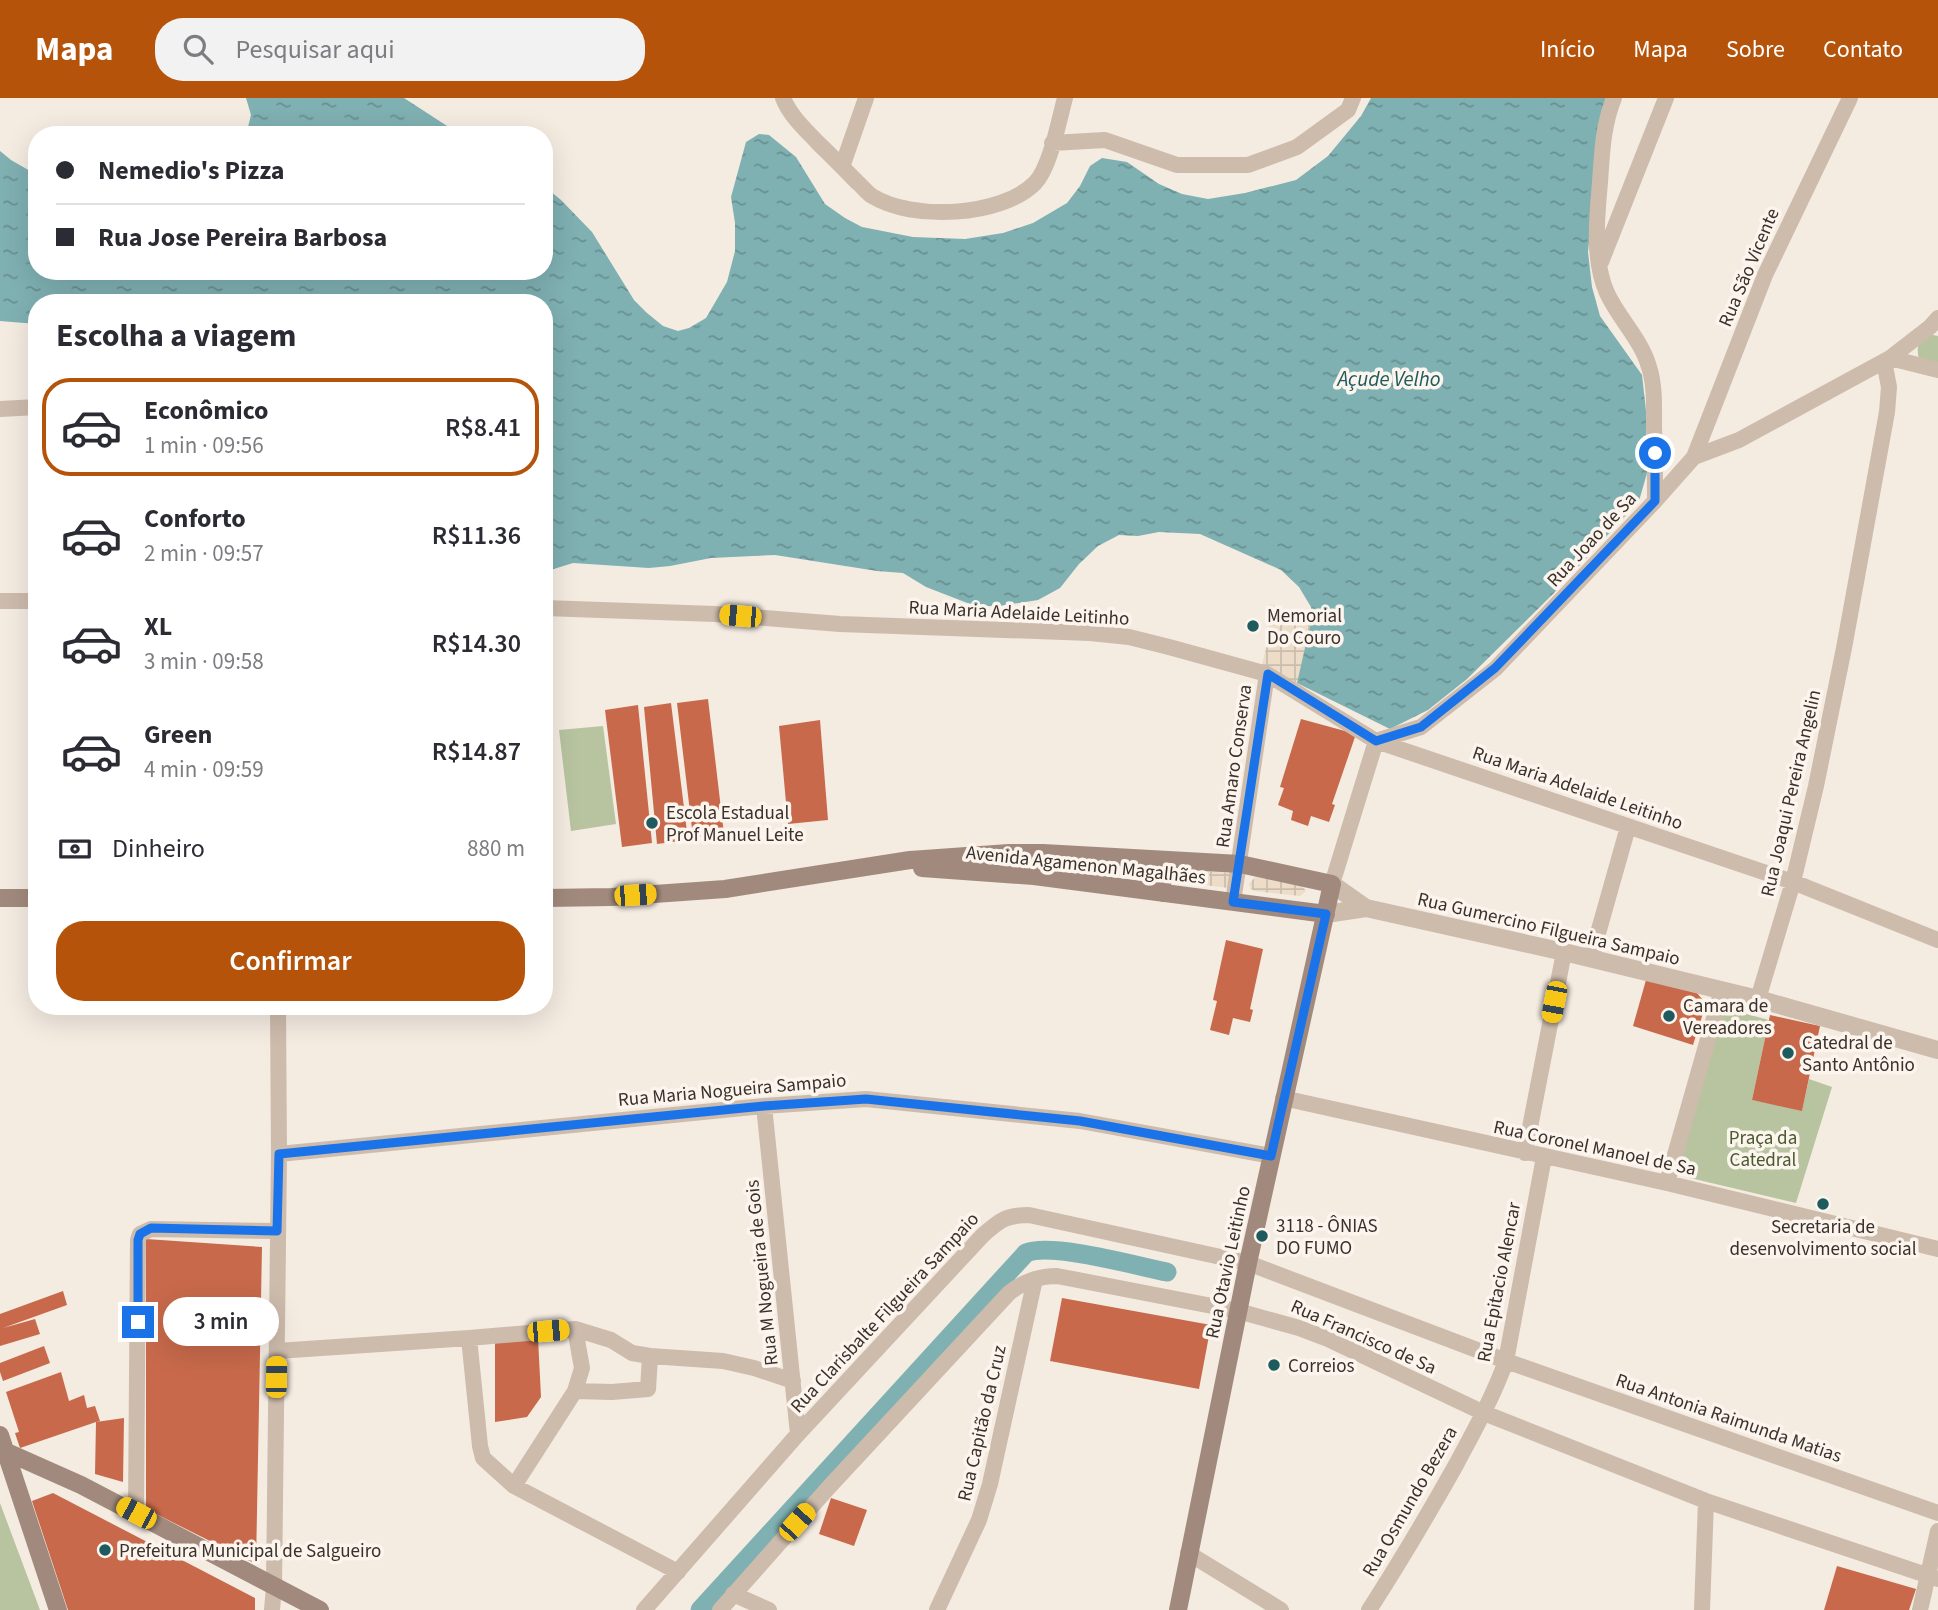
<!DOCTYPE html>
<html lang="pt">
<head>
<meta charset="utf-8">
<style>
  body { margin:0; font-family:"Source Sans 3",sans-serif; background:#f2f2f3; color:#2b2b33; height:100vh; display:flex; flex-direction:column; font-size:26px; white-space:nowrap }
  * { box-sizing:border-box; margin:0 }
  p { font-size:23px; color:#7c7c81 }
  .icon { flex:none; width:38px; height:38px; fill:none; stroke:currentColor; stroke-width:2; stroke-linecap:round; stroke-linejoin:round }
  .map { position:relative; flex:1; overflow:hidden }
  .panel { position:absolute; left:28px; top:196px; width:525px; height:721px; display:flex; flex-direction:column; background:#fff; border-radius:28px; box-shadow:0 7px 28px #0002 }
  .panel>* { flex:none }
  .banner { position:absolute; left:28px; top:28px; width:525px; height:154px; border-radius:28px; box-shadow:0 7px 28px #0002; display:grid; align-content:center; height:154px; padding:0 28px; background:#fff }
  .end { position:absolute; width:32px; height:32px; margin:-16px; border:9px solid #1a73e8; background:#fff; box-shadow:0 0 0 4px #fff }
  .from { border-radius:50% }
  .bubble { position:absolute; height:49px; border-radius:24px; background:#fff; box-shadow:0 7px 28px #0002; font-size:23px; font-weight:600; line-height:49px; text-align:center }
  .car { position:absolute; width:21px; height:42px; margin:-21px -10px; border-radius:9px; box-shadow:0 0 5px 2px #0007; background:linear-gradient(#f5c518 24%,#345 0 40%,#f5c518 0 76%,#345 0 86%,#f5c518 0) }
  .banner b { display:flex; align-items:center; gap:24px; height:66px; font-size:26px }
  .banner b+b { border-top:2px solid #e1e1e2 }
  .banner i { width:18px; height:18px; background:#2b2b33 }
  ul { padding:0; list-style:none }
  li { display:flex; align-items:center; gap:21px; height:98px; margin:0 14px 10px; padding:0 14px; border:4px solid transparent; border-radius:28px }
  li div { flex:1 }
  li b { display:block; font-size:26px }
  li em { font-style:normal; font-weight:600 }
  li.on { border-color:#b45309 }
  li>.icon { width:63px; height:63px; stroke-width:1.5 }
  h2 { padding:0 28px; font-size:32px; line-height:84px }
  .pay { display:flex; align-items:center; gap:18px; height:77px; padding:0 28px; font-size:26px }
  .pay p { margin-inline-start:auto }
  .button { display:flex; gap:14px; margin-top:auto; padding:14px 28px }
  .button a { flex:1; height:80px; border-radius:28px; background:#b45309; color:#fff; font-size:28px; font-weight:600; line-height:80px; text-align:center }
  header { display:flex; align-items:center; gap:42px; box-sizing:border-box; height:98px; padding:0 35px; background:#b45309; color:#fff }
  header strong { font-size:33px }
  nav { display:flex; gap:38px; margin-inline-start:auto; font-size:24px }
  .search { width:490px; height:63px; background:#f2f2f3; display:flex; align-items:center; gap:18px; box-sizing:border-box; padding:0 24px; border-radius:28px; color:#7c7c81; font-size:26px }
  .map>svg:first-child { display:block }
  .park { fill:#b8c4a0 }
  .plaza { fill:url(#plaza-grid) }
  .water { fill:url(#water-ripples) }
  .lines { fill:none; stroke-linecap:round; stroke-linejoin:round }
  .canal { stroke:#7fb0b2; stroke-width:19 }
  .building { fill:#c8694b }
  .minor { stroke:#cdbbac; stroke-width:16 }
  .tertiary { stroke:#cdbbac; stroke-width:18 }
  .secondary { stroke:#a18a7d; stroke-width:18 }
  .route { stroke:#1a73e8; stroke-width:9 }
  .poi-dot { fill:#1f5a5e; stroke:#fbf5ee; stroke-width:2.5 }
  .labels { text-anchor:middle; stroke-width:7; stroke-linejoin:round; paint-order:stroke }
  .street-label { font-size:19px; fill:#3b302b; stroke:#fbf5ee }
  .poi-label { font-size:19px; fill:#3b302b; stroke:#fbf5ee; text-anchor:start }
  .park-label { font-size:19px; fill:#4a5a2e; stroke:#fbf5ee }
  .water-label { font-size:21px; font-style:italic; fill:#1f5a5e; stroke:#fbf5ee }
</style>
</head>
<body>
<header>
<strong>Mapa</strong>
<div class="search"><svg class="icon" aria-label="search" viewBox="0 0 24 24"><circle cx="10" cy="10" r="6"/><path d="M15 15l6 6"/></svg>Pesquisar aqui</div>
<nav><a>Início</a><a>Mapa</a><a>Sobre</a><a>Contato</a></nav>
</header>
<div class="map">
<svg width="1938" height="1512" viewBox="0 0 1938 1512">
  <defs>
    <pattern id="plaza-grid" width="8" height="8" patternUnits="userSpaceOnUse" patternTransform="scale(1.75)"><rect width="8" height="8" fill="#ecdcc8"/><path d="M0 4h8M4 0v8" fill="none" stroke="#cbbdac"/></pattern>
    <pattern id="water-ripples" width="26" height="14" patternUnits="userSpaceOnUse" patternTransform="scale(1.75)"><rect width="26" height="14" fill="#7fb0b2"/><path d="M2 4q2-2 4 0t4 0M15 11q2-2 4 0t4 0" fill="none" stroke="#699091"/></pattern>
  </defs>
  <rect width="100%" height="100%" fill="#f4ebe1"/>
  <!-- park -->
  <path class="park" d="M1928,236L1938,238V265L1919,261C1916,250 1918,242 1928,236Z
    M603,628L616,726L571,733L559,632Z
    M1720,909L1769,922L1752,1002L1802,1012L1809,981L1832,989L1796,1105L1686,1079L1680,1065Z
    M0,1405L40,1512H0Z"/>
  <!-- plaza -->
  <path class="plaza" d="M1270,506L1311,523L1297,585L1262,567L1268,542Z
    M1068,762L1069,770L1066,773L925,765Z
    M1096,765L1153,768L1156,771L1155,780L1153,781L1097,775L1094,772Z
    M1180,771L1229,775V790L1178,784L1173,779L1172,776L1174,773Z
    M1255,779L1296,786L1302,788L1306,793L1300,798L1255,793L1251,791L1249,786Z"/>
  <!-- water -->
  <path class="water" d="M246,0H404L461,37H246L251,17Z
    M1371,0H1606L1599,36L1588,154L1592,189L1600,218L1642,277L1646,313L1647,375L1639,403L1554,495L1467,581L1428,612L1390,631L1297,585L1311,523V509L1299,489L1281,472L1200,436L1159,434L1138,438L1119,437L1098,448L1079,466L1060,490L1038,502L999,508H980L970,506L926,489L903,475L877,473L775,457L711,460L670,468L649,470L573,465L544,474V205H37V226L0,223V53L11,62L37,77V173H544V88L561,102L592,134L634,202L647,215L663,228L678,233L689,230L706,220L727,184L735,153V125L731,99L746,44L759,36L769,37L796,59L825,106L845,120L862,129L913,139L965,141L1003,135L1033,125L1067,105L1080,88L1090,68L1102,60L1127,64L1159,86L1182,96L1208,101L1245,95L1296,82L1328,58L1361,18Z"/>
  <g class="lines">
    <!-- canal -->
    <path class="canal" d="M700,1512L1026,1155C1051,1144 1137,1168 1167,1174"/>
  </g>
  <!-- building -->
  <path class="building" d="M708,601L724,736L693,739L677,605Z
    M671,605L688,742L657,746L644,609Z
    M638,607L652,745L622,749L605,612Z
    M1301,621L1356,636L1332,706L1335,707L1329,724L1311,718L1308,728L1291,722L1293,713L1278,707L1284,690L1280,689Z
    M820,622L828,722L788,726L779,628Z
    M1226,842L1263,851L1250,911L1253,912L1250,924L1233,920L1229,937L1210,932L1217,903L1213,902Z
    M1646,882L1697,895L1702,901L1705,909L1693,947L1633,928Z
    M1770,917L1820,928L1802,1013L1752,1002Z
    M146,1141L262,1149L256,1466L146,1411Z
    M63,1193L67,1207L3,1230L35,1221L40,1236L0,1248V1216Z
    M1062,1200L1211,1227L1199,1291L1050,1263Z
    M538,1240L541,1299L527,1319L495,1324V1245Z
    M44,1248L50,1265L3,1283L0,1274V1265Z
    M61,1274L69,1303L84,1297L87,1310L95,1308L100,1323L96,1324L124,1320L123,1384L95,1376L96,1324L20,1350L15,1335L19,1334L6,1294Z
    M53,1395L255,1500V1512H68L32,1403Z
    M831,1400L867,1412L854,1448L819,1436Z
    M1837,1468L1916,1491L1909,1512H1824Z"/>
  <g class="lines">
    <!-- minor -->
    <path class="minor" d="M783,0C790,18 806,32 819,46C832,58 844,71 857,84C862,88 867,95 872,98C912,123 1001,119 1035,85C1050,70 1059,22 1065,0
      M1614,0C1603,27 1602,55 1600,84C1597,120 1592,161 1607,195C1619,221 1641,241 1649,269C1655,287 1654,309 1654,328C1655,353 1655,378 1655,403
      M1052,45L1105,42L1177,67H1248L1297,49L1348,12L1353,0
      M842,69L866,0
      M1601,164L1666,0
      M1890,260L1938,272
      M0,311L37,309
      M1694,359L1765,177L1850,0
      M0,503H37
      M544,510L715,516L840,526L1090,535L1129,539L1169,549L1267,576L1376,643L1793,784L1938,842
      M1332,786L1376,643L1421,629L1495,571L1655,403L1694,359L1739,342L1890,260L1930,229L1938,220
      M1233,804L1267,576
      M1591,860L1628,729
      M1758,901L1793,784L1816,688L1844,550L1887,314L1889,289L1884,263
      M278,908L279,1056L764,1008L866,1001L1080,1023L1271,1058
      M1283,1000L1667,1085L1938,1151
      M764,1008L798,1336
      M1525,1055L1564,854
      M1667,1085L1722,892
      M469,1240L480,1348L483,1360L514,1388L678,1474
      M277,1253L469,1240L575,1231L611,1242L632,1255L650,1258L723,1263L754,1270L793,1283
      M575,1293L612,1294L648,1291L650,1258
      M514,1388L575,1293L582,1270L575,1231
      M136,1415L138,1142L140,1136L151,1131L277,1133
      M1188,1455L1281,1512
      M733,1496L769,1512
      M272,1512L274,1489L279,1056
      M644,1512L798,1336L983,1137C1000,1122 1006,1117 1029,1117L1248,1165L1506,1263L1938,1415
      M720,1512L829,1389L1009,1195C1024,1183 1039,1178 1057,1178L1238,1213L1299,1230L1328,1241L1484,1315L1706,1403L1938,1481
      M937,1512L979,1422L990,1386L1035,1181
      M1369,1512C1400,1464 1429,1415 1457,1365C1475,1331 1493,1299 1506,1263L1544,1059
      M1702,1512L1706,1403
      M1920,1512L1938,1433"/>
    <!-- tertiary -->
    <path class="tertiary" d="M1332,786L1366,810
      M1326,816L1366,810L1564,854L1758,901L1938,952"/>
    <!-- secondary -->
    <path class="secondary" d="M922,770L1034,778L1326,816
      M1162,795L1163,762
      M0,800H37
      M544,800L612,799L725,791L910,762L1009,755H1043L1240,766L1332,786L1248,1165L1178,1512
      M0,1337L58,1512
      M0,1351L81,1387L320,1512"/>
  </g>
  <g class="lines">
    <!-- route -->
    <path class="route" d="M138,1224V1142L140,1136L151,1130L277,1133L279,1056L764,1008L866,1001L1080,1023L1271,1058L1326,816L1233,804L1268,576L1376,643L1421,629L1495,570L1655,403V355"/>
  </g>
  <!-- markers -->
  <g class="poi-dot">
    <circle cx="1253" cy="528" r="7"/>
    <circle cx="652" cy="725" r="7"/>
    <circle cx="1669" cy="918" r="7"/>
    <circle cx="1788" cy="955" r="7"/>
    <circle cx="1823" cy="1106" r="7"/>
    <circle cx="1262" cy="1138" r="7"/>
    <circle cx="1274" cy="1267" r="7"/>
    <circle cx="105" cy="1452" r="7"/>
  </g>
  <g class="labels">
    <!-- street labels -->
    <g class="street-label">
      <text transform="translate(1748 169) rotate(-67)" y="7">Rua São Vicente</text>
      <text transform="translate(1591 441) rotate(-47)" y="7">Rua Joao de Sa</text>
      <text transform="translate(1019 514) rotate(3)" y="7">Rua Maria Adelaide Leitinho</text>
      <text transform="translate(1233 668) rotate(-82)" y="7">Rua Amaro Conserva</text>
      <text transform="translate(1578 689) rotate(19)" y="7">Rua Maria Adelaide Leitinho</text>
      <text transform="translate(1790 695) rotate(-77)" y="7">Rua Joaqui Pereira Angelin</text>
      <text transform="translate(1086 766) rotate(6)" y="7">Avenida Agamenon Magalhães</text>
      <text transform="translate(1549 830) rotate(13)" y="7">Rua Gumercino Filgueira Sampaio</text>
      <text transform="translate(732 991) rotate(-5)" y="7">Rua Maria Nogueira Sampaio</text>
      <text transform="translate(1595 1049) rotate(12)" y="7">Rua Coronel Manoel de Sa</text>
      <text transform="translate(1227 1164) rotate(-78)" y="7">Rua Otavio Leitinho</text>
      <text transform="translate(761 1175) rotate(-96)" y="7">Rua M Nogueira de Gois</text>
      <text transform="translate(1498 1184) rotate(-79)" y="7">Rua Epitacio Alencar</text>
      <text transform="translate(884 1214) rotate(-47)" y="7">Rua Clarisbalte Filgueira Sampaio</text>
      <text transform="translate(1364 1238) rotate(24)" y="7">Rua Francisco de Sa</text>
      <text transform="translate(1729 1319) rotate(19)" y="7">Rua Antonia Raimunda Matias</text>
      <text transform="translate(981 1325) rotate(-77)" y="7">Rua Capitão da Cruz</text>
      <text transform="translate(1409 1403) rotate(-60)" y="7">Rua Osmundo Bezera</text>
    </g>
    <!-- poi labels -->
    <g class="poi-label">
      <text x="1267" y="524">Memorial<tspan x="1267" dy="22">Do Couro</tspan></text>
      <text x="666" y="721">Escola Estadual<tspan x="666" dy="22">Prof Manuel Leite</tspan></text>
      <text x="1683" y="914">Camara de<tspan x="1683" dy="22">Vereadores</tspan></text>
      <text x="1802" y="951">Catedral de<tspan x="1802" dy="22">Santo Antônio</tspan></text>
      <text x="1276" y="1134">3118 - ÔNIAS<tspan x="1276" dy="22">DO FUMO</tspan></text>
      <text x="1823" y="1135" text-anchor="middle">Secretaria de<tspan x="1823" dy="22">desenvolvimento social</tspan></text>
      <text x="1288" y="1274">Correios</text>
      <text x="119" y="1459">Prefeitura Municipal de Salgueiro</text>
    </g>
    <!-- park labels -->
    <g class="park-label">
      <text x="1763" y="1046">Praça da<tspan x="1763" dy="22">Catedral</tspan></text>
    </g>
    <!-- water labels -->
    <g class="water-label">
      <text x="1389" y="288">Açude Velho</text>
    </g>
  </g>
</svg>
<i class="end from" style="left:1655px;top:355px"></i>
<i class="end" style="left:138px;top:1224px"></i>
<div class="bubble" style="left:163px;top:1199px;width:116px">3 min</div>
<i class="car" style="left:740px;top:518px;rotate:275deg"></i>
<i class="car" style="left:635px;top:797px;rotate:86deg"></i>
<i class="car" style="left:1554px;top:904px;rotate:191deg"></i>
<i class="car" style="left:548px;top:1233px;rotate:85deg"></i>
<i class="car" style="left:276px;top:1279px;rotate:1deg"></i>
<i class="car" style="left:136px;top:1415px;rotate:298deg"></i>
<i class="car" style="left:797px;top:1424px;rotate:42deg"></i>
<div class="banner">
<b><i class="from"></i>Nemedio's Pizza</b>
<b><i></i>Rua Jose Pereira Barbosa</b>
</div>
<section class="panel">
<h2>Escolha a viagem</h2>
<ul>
<li class="on"><svg class="icon" aria-label="car" viewBox="0 0 24 24"><path d="M5 17H2v-5l4-1 3-4h7l3 4 3 1v5h-3M9 17h6M6 11h13"/><circle cx="7" cy="17" r="2"/><circle cx="17" cy="17" r="2"/></svg><div><b>Econômico</b><p>1 min · 09:56</p></div><em>R$8.41</em></li>
<li><svg class="icon" aria-label="car" viewBox="0 0 24 24"><path d="M5 17H2v-5l4-1 3-4h7l3 4 3 1v5h-3M9 17h6M6 11h13"/><circle cx="7" cy="17" r="2"/><circle cx="17" cy="17" r="2"/></svg><div><b>Conforto</b><p>2 min · 09:57</p></div><em>R$11.36</em></li>
<li><svg class="icon" aria-label="car" viewBox="0 0 24 24"><path d="M5 17H2v-5l4-1 3-4h7l3 4 3 1v5h-3M9 17h6M6 11h13"/><circle cx="7" cy="17" r="2"/><circle cx="17" cy="17" r="2"/></svg><div><b>XL</b><p>3 min · 09:58</p></div><em>R$14.30</em></li>
<li><svg class="icon" aria-label="car" viewBox="0 0 24 24"><path d="M5 17H2v-5l4-1 3-4h7l3 4 3 1v5h-3M9 17h6M6 11h13"/><circle cx="7" cy="17" r="2"/><circle cx="17" cy="17" r="2"/></svg><div><b>Green</b><p>4 min · 09:59</p></div><em>R$14.87</em></li>
</ul>
<div class="pay"><svg class="icon" aria-label="cash" viewBox="0 0 24 24"><path d="M3 7h18v10H3z"/><circle cx="12" cy="12" r="2"/></svg>Dinheiro<p>880 m</p></div>
<div class="button"><a>Confirmar</a></div>
</section>
</div>
</body>
</html>
